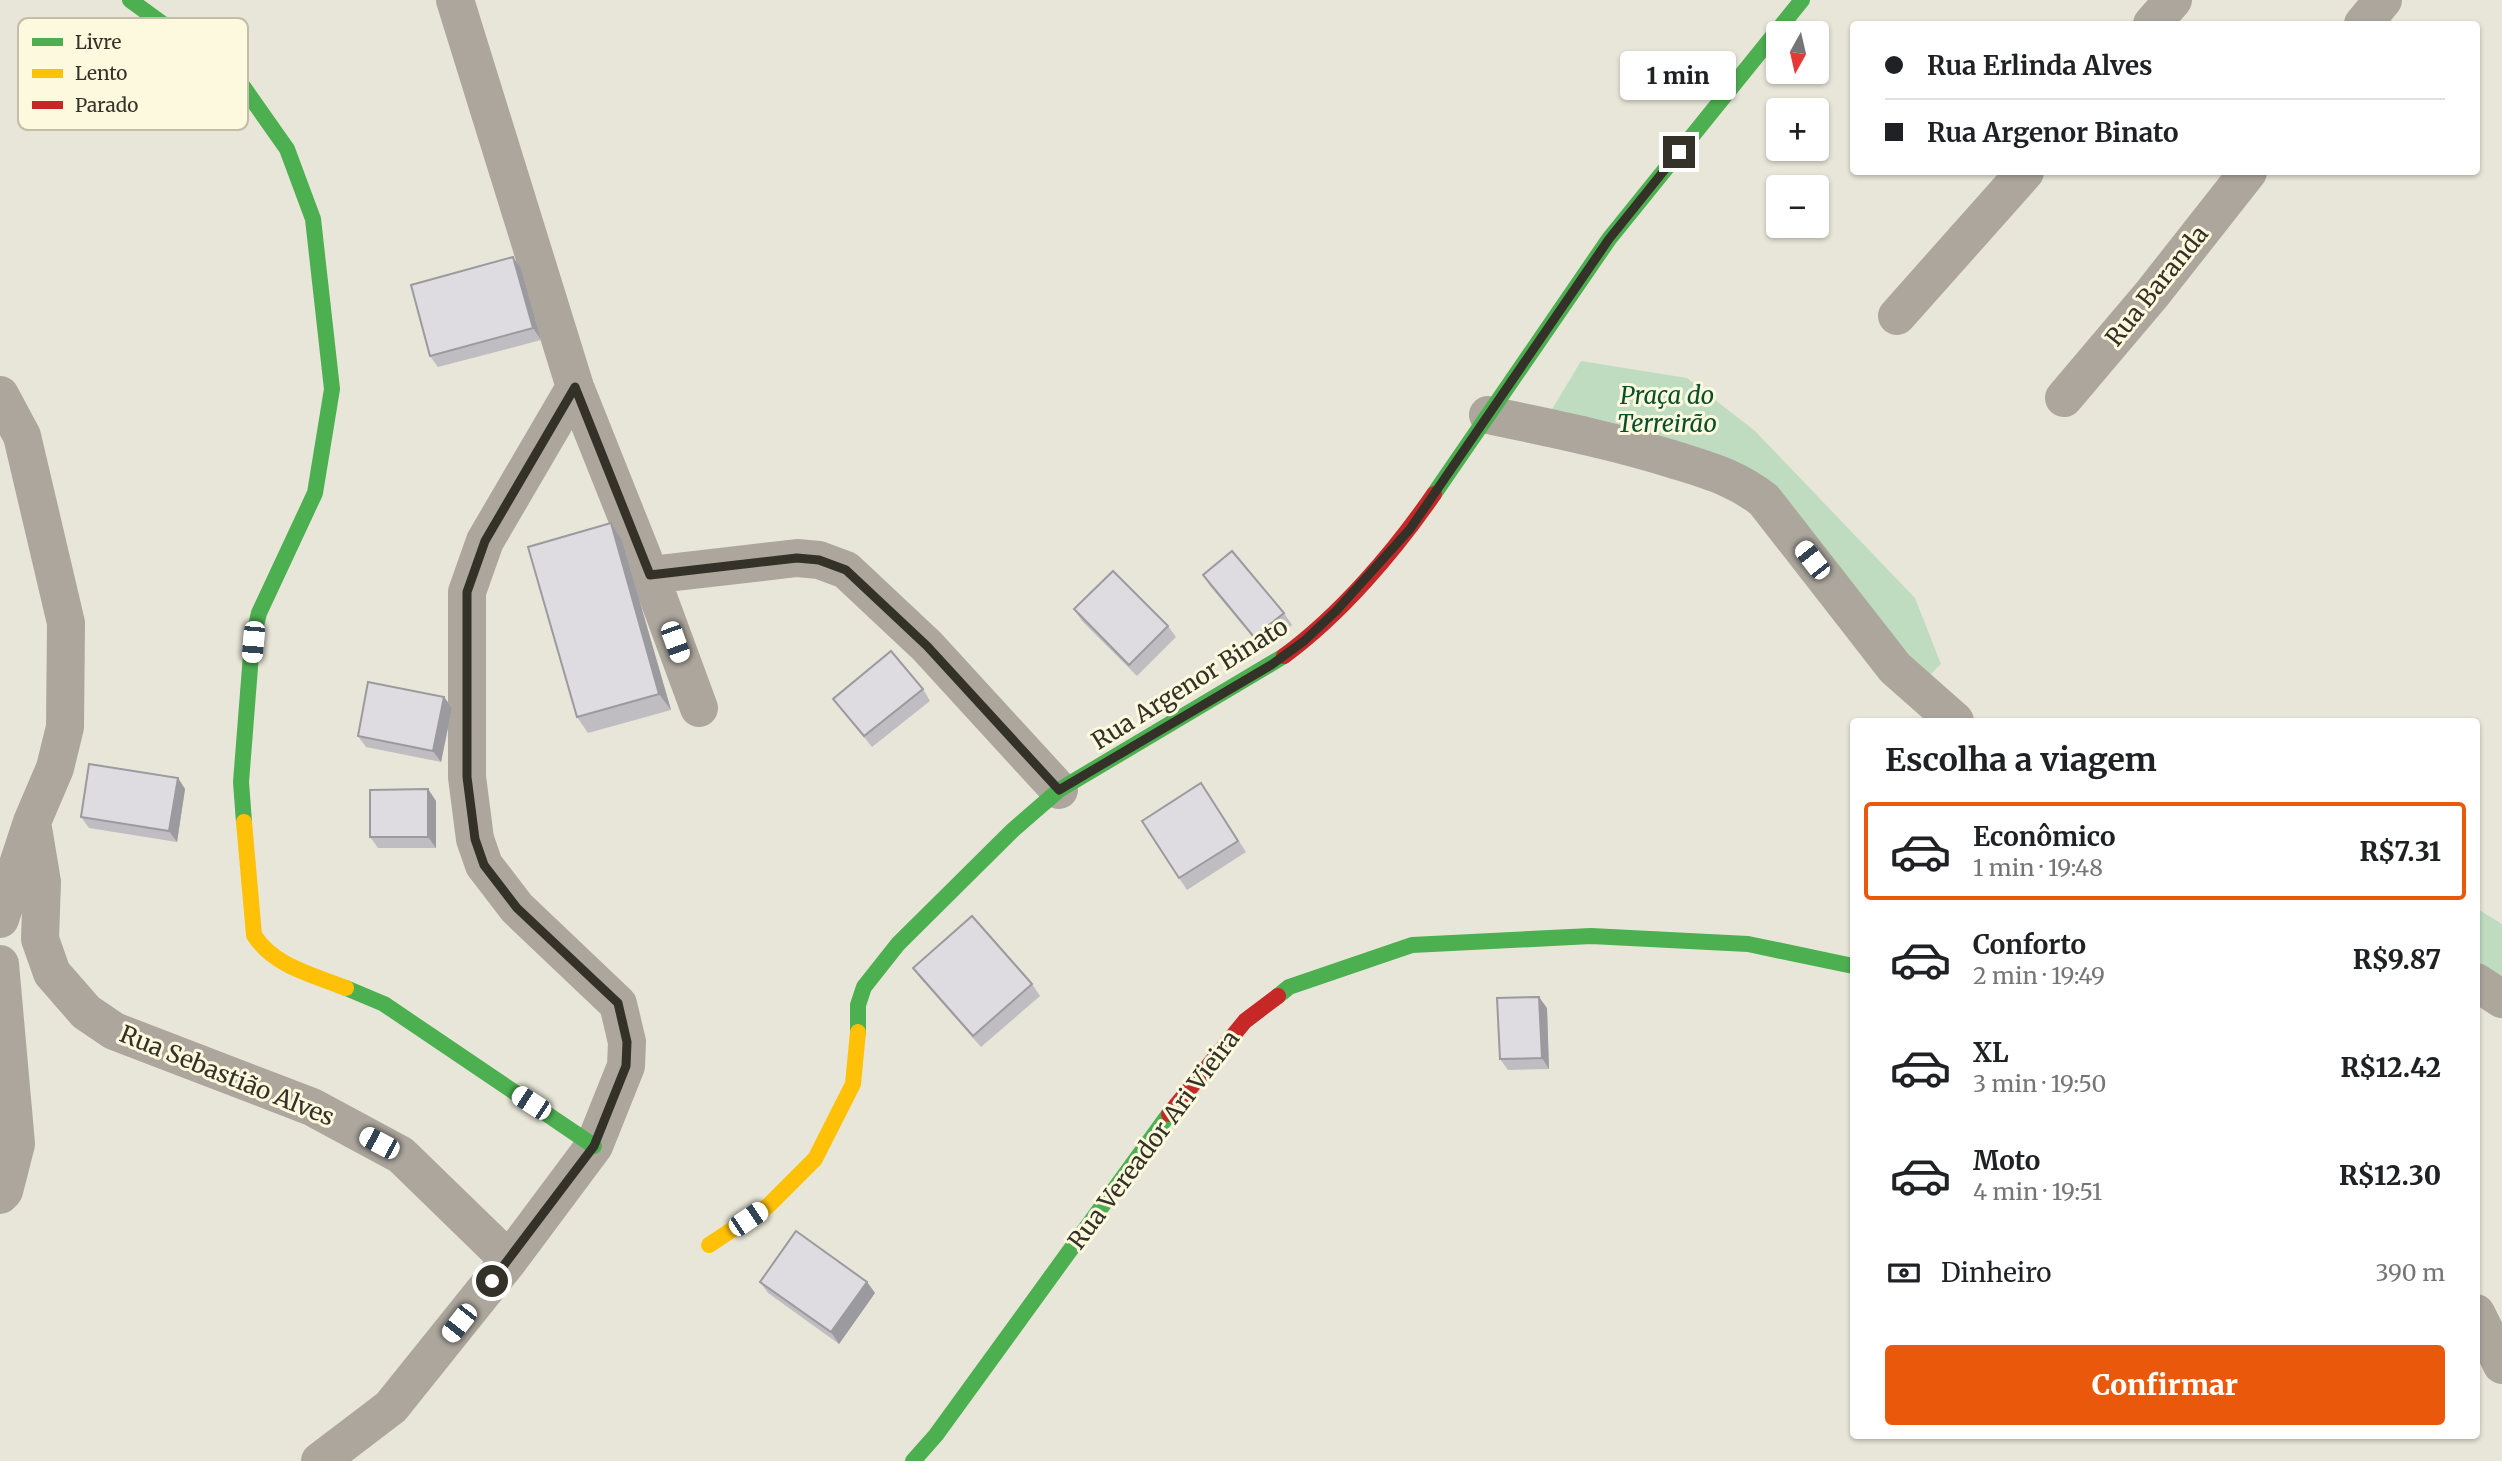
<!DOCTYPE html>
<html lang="pt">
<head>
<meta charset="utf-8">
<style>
  body { margin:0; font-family:Merriweather,serif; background:#f6f6f6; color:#202124; height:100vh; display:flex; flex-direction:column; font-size:26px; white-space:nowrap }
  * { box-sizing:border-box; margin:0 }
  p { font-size:23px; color:#757577 }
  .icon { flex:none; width:38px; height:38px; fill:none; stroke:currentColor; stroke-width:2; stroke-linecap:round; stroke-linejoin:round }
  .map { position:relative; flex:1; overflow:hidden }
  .drawer { position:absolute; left:1850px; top:718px; width:630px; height:721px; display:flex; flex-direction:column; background:#fff; border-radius:7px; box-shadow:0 2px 5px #0004 }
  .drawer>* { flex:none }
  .banner { position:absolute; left:1850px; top:21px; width:630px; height:154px; border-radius:7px; box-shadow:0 2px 5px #0004; display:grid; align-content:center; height:154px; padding:0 35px; background:#fff }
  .needle { width:46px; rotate:188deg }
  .fabs { position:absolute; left:1766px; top:21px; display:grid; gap:14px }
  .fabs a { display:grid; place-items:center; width:63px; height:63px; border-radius:7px; background:#fff; box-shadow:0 2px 5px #0004; font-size:35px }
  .end { position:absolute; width:32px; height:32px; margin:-16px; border:9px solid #343228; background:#fff; box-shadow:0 0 0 4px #fff }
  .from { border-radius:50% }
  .bubble { position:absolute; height:49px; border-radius:7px; background:#fff; box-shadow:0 2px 5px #0004; font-size:23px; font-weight:800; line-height:49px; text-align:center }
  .car { position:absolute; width:21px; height:42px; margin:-21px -10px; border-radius:9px; box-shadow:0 0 5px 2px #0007; background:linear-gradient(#fff 24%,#345 0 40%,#fff 0 76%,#345 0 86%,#fff 0) }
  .banner b { display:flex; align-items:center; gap:24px; height:66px; font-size:26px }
  .banner b+b { border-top:2px solid #e0e0e0 }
  .banner i { width:18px; height:18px; background:#202124 }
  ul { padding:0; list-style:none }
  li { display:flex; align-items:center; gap:21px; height:98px; margin:0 14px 10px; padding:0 21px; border:4px solid transparent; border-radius:7px }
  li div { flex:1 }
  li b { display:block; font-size:26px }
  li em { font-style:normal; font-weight:800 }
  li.selected { border-color:#ea580c }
  li>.icon { width:63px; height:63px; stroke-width:1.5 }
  h2 { padding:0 35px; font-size:32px; line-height:84px }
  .pay { display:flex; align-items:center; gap:18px; height:77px; padding:0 35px; font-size:26px }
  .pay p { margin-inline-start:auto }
  .action { display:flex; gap:14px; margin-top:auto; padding:14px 35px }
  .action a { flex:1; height:80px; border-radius:7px; background:#ea580c; color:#fff; font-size:28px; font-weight:800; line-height:80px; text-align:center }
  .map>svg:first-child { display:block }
  .green { fill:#bfdcc1 }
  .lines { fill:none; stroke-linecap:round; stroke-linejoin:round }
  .street { stroke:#aca69d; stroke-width:38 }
  .fast { stroke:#4caf50; stroke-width:16 }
  .slow { stroke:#ffc107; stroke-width:16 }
  .jam { stroke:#c62828; stroke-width:16 }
  .wall { fill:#bfbdc2 }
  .shaded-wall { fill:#9b9a9e }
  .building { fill:#dedce1; stroke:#9b9a9e; stroke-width:2 }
  .route { stroke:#343228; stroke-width:9 }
  .labels { text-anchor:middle; stroke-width:6; stroke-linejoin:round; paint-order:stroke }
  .street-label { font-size:24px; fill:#343228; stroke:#fdf9de }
  .park-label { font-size:24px; font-style:italic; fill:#07502b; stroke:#fdf9de }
  .key { fill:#fdf9de; stroke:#c1bda7; stroke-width:2 }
  .key-label { font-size:19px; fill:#343228 }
</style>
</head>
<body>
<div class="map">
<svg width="2502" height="1461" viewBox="0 0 2502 1461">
  <rect width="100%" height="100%" fill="#e8e6d8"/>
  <!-- green -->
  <path class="green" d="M1581,361L1687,378L1755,431L1915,598L1941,664L1925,680L1755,485L1548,416Z
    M2476,908L2502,924V984L2476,970Z"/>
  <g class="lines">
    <!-- street -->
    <path class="street" d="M455,0L575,387L650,575L699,708
      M2152,24L2173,0
      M2363,24L2383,0
      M1897,316L2025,172
      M0,395L22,436L66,623L65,727L55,768L32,822L0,919
      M2064,398L2152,294L2248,172
      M1488,415C1550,428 1611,440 1672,459C1707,470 1735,477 1764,500L1895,668L1955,721
      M650,575L797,558L819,560L846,570L927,646L1059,790
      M32,822L42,882L40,939L52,973L86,1012L114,1031L312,1107L401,1155L509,1260
      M0,964L16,1144L4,1191L0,1195
      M2476,982L2502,999
      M2476,1313L2502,1365
      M320,1461L391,1407L509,1260L594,1146L626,1066L627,1042L618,1004L517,908L484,865L475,839L467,777V592L485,541L575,387"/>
    <!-- fast -->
    <path class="fast" d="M130,0L237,78L287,149L313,219L332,389L315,493L259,613L252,642L241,782L244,822
      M1434,494L1609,239L1802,0
      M346,988L384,1004L594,1146
      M1278,996L1289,987L1412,945L1591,936L1748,944L1853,966
      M858,1032V1005L864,987L898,944L1013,830L1059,790L1284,656
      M913,1461L936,1435L1169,1114"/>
    <!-- slow -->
    <path class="slow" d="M244,822L254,935C273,966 313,975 346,988
      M709,1245L768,1206L815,1159L853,1084L858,1032"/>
    <!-- jam -->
    <path class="jam" d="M1284,656C1340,615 1394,552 1434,494
      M1169,1114L1245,1021L1278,996"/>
  </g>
  <!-- wall -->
  <path class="wall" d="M521,268L541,340L438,367L430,356Z
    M611,523L622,540L671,710L588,733L577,717Z
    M1203,575L1284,613L1292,625L1262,648L1210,586Z
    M1074,609L1168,626L1176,637L1137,676L1082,621Z
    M923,689L930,701L872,747L833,699Z
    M444,697L452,708L441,762L366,747L358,736Z
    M178,778L185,789L177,842L89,828L81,817Z
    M1201,783L1246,852L1187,890L1179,878Z
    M428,789L436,801V848H378L370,837Z
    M913,968L1032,984L1040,996L981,1047L921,979Z
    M1547,1008L1549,1069L1508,1070L1500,1059Z
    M760,1282H867L875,1293L839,1344L768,1293Z"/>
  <!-- shaded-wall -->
  <path class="shaded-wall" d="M513,257L521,268L541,340L533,328Z
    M611,523L622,540L671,710L659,694Z
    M444,697L452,708L441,762L433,751Z
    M178,778L185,789L177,842L169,831Z
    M428,789L436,801V848L428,837Z
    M1539,997L1547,1008L1549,1069L1542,1058Z
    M867,1282L875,1293L839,1344L831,1332Z"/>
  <!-- building -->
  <path class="building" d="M513,257L533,328L430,356L411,285Z
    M611,523L659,694L577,717L528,547Z
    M1232,551L1284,613L1254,637L1203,575Z
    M1113,571L1168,626L1129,665L1074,609Z
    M891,651L923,689L864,736L833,699Z
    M368,682L444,697L433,751L358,736Z
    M89,764L178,778L169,831L81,817Z
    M1201,783L1238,841L1179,878L1142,821Z
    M428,789V837H370V790Z
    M972,916L1032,984L973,1036L913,968Z
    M1539,997L1542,1058L1500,1059L1497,998Z
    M796,1231L867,1282L831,1332L760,1282Z"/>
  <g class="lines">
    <!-- route -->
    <path class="route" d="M492,1281L594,1146L626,1066L627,1042L618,1003L517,908L484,865L475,839L467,777V592L485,541L575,387L650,575L797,558L819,560L846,570L927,646L1059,790L1271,665L1304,641L1336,611L1410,529L1609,239L1679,152"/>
  </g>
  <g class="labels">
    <!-- street labels -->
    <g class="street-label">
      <text transform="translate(2157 286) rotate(-51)" y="8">Rua Baranda</text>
      <text transform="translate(1190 684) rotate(-32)" y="8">Rua Argenor Binato</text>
      <text transform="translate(227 1076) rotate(22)" y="8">Rua Sebastião Alves</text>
      <text transform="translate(1154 1140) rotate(-53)" y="8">Rua Vereador Ari Vieira</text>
    </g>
    <!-- park labels -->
    <g class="park-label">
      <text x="1667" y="404">Praça do<tspan x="1667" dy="28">Terreirão</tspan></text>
    </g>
  </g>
  <!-- legend -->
  <rect x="18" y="18" width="230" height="112" rx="10" class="key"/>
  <rect x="32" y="38" width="31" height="8" fill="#4caf50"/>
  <rect x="32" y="69" width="31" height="9" fill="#ffc107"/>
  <rect x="32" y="101" width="31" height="8" fill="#c62828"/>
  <g class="key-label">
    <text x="75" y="49">Livre</text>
    <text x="75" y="80">Lento</text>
    <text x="75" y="112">Parado</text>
  </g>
</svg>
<div class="fabs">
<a><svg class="needle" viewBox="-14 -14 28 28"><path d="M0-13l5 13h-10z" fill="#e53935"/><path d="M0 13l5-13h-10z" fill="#757577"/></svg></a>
<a>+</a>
<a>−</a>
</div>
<i class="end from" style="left:492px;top:1281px"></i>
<i class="end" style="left:1679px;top:152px"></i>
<div class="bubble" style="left:1620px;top:51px;width:116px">1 min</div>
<i class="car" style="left:1812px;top:560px;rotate:322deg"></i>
<i class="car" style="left:253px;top:642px;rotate:185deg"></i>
<i class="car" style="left:675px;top:642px;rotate:160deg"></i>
<i class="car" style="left:531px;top:1103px;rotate:303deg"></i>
<i class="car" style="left:379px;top:1143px;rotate:298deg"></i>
<i class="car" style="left:748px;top:1219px;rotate:56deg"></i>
<i class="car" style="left:459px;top:1323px;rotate:218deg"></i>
<div class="banner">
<b><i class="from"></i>Rua Erlinda Alves</b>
<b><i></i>Rua Argenor Binato</b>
</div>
<section class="drawer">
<h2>Escolha a viagem</h2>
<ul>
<li class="selected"><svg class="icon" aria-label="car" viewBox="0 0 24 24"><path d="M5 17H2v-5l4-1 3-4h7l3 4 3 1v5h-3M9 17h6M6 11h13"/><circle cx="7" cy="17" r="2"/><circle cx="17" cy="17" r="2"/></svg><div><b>Econômico</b><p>1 min · 19:48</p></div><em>R$7.31</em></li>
<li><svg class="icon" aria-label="car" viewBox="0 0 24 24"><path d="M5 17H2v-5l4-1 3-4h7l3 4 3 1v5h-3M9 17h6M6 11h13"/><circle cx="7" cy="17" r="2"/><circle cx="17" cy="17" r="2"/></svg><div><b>Conforto</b><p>2 min · 19:49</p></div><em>R$9.87</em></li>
<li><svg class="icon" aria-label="car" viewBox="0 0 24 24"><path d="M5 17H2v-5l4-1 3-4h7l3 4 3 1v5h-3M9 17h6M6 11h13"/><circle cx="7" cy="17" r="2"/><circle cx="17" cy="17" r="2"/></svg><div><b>XL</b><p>3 min · 19:50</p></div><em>R$12.42</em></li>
<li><svg class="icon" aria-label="car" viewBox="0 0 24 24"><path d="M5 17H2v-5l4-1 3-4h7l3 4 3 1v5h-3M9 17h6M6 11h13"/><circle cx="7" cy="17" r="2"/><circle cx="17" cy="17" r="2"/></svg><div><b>Moto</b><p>4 min · 19:51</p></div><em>R$12.30</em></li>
</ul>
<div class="pay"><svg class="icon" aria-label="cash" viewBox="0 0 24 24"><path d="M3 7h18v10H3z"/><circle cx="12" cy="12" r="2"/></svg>Dinheiro<p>390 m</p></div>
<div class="action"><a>Confirmar</a></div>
</section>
</div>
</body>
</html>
